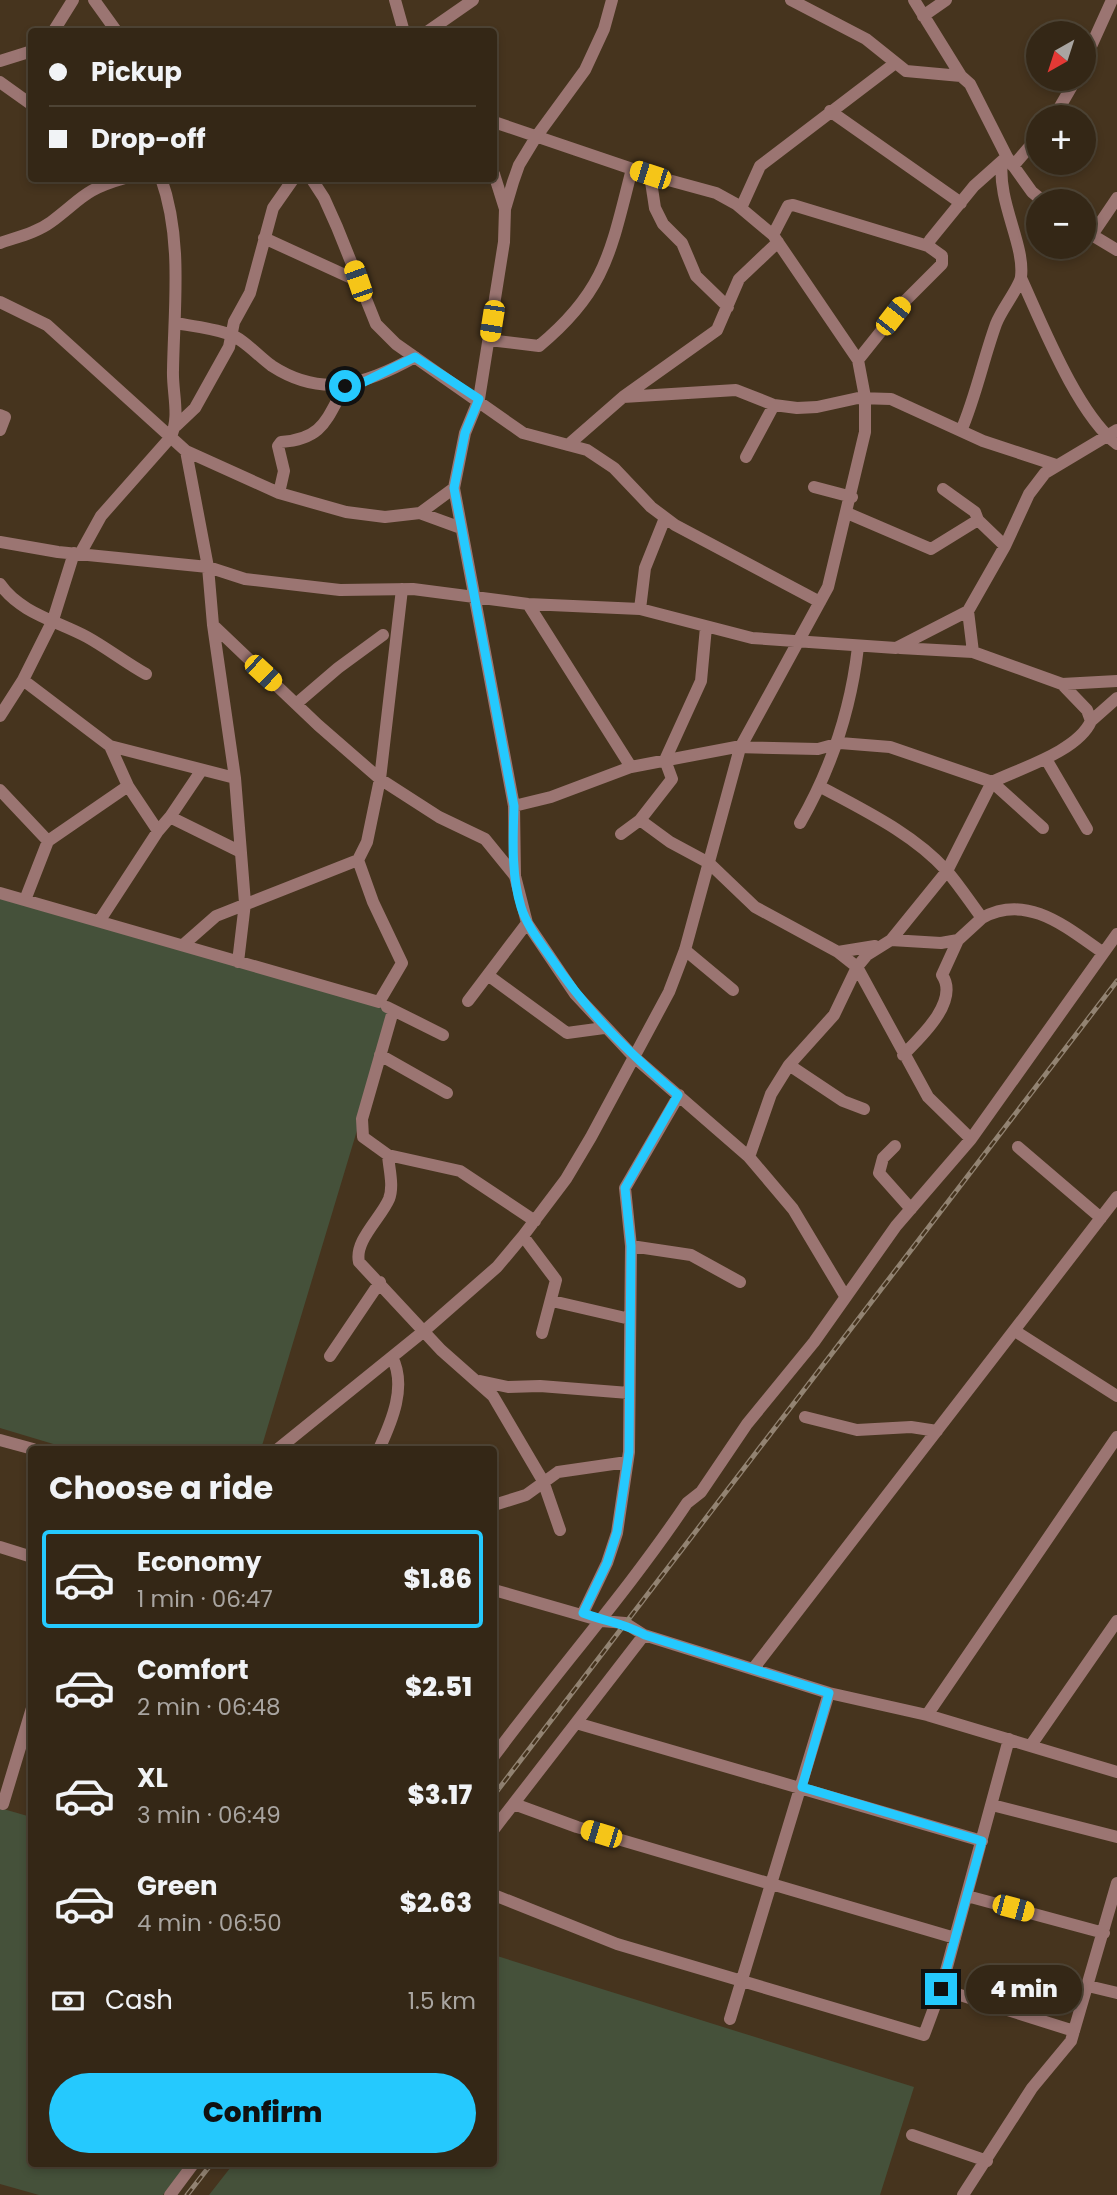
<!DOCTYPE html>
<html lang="en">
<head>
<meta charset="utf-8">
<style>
  body { margin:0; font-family:Poppins,sans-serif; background:#3c2f1f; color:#f1f3f6; height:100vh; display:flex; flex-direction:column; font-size:26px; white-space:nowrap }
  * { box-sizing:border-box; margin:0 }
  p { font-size:23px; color:#a9a5a1 }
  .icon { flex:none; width:38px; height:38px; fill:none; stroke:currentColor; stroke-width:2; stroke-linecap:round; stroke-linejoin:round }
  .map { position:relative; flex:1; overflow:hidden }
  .sheet { position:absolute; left:28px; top:1446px; width:469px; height:721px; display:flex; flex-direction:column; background:#342716; border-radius:7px; box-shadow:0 4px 10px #0003,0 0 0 2px #4e4435 }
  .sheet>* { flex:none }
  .banner { position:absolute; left:28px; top:28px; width:469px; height:154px; border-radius:7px; box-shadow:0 4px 10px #0003,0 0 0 2px #4e4435; display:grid; align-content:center; height:154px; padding:0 21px; background:#342716 }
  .needle { width:46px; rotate:219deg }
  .tools { position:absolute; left:1026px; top:21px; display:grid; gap:14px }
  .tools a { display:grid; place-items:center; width:70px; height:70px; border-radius:50%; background:#342716; box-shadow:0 4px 10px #0003,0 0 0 2px #4e4435; font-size:35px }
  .end { position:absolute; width:32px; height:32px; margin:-16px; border:9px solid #25c9fe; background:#111; box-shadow:0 0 0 4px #111 }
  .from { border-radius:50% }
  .bubble { position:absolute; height:49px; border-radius:24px; background:#342716; box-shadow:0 4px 10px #0003,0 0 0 2px #4e4435; font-size:23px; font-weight:800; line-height:49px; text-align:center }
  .car { position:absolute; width:21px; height:42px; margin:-21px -10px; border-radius:9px; box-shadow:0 0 5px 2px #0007; background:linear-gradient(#f5c518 24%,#345 0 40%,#f5c518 0 76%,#345 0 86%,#f5c518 0) }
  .banner b { display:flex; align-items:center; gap:24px; height:66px; font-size:26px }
  .banner b+b { border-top:2px solid #4e4435 }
  .banner i { width:18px; height:18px; background:#f1f3f6 }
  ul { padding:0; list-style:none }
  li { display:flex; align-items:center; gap:21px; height:98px; margin:0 14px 10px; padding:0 7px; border:4px solid transparent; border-radius:7px }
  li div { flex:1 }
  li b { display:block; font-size:26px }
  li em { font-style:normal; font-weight:800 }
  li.current { border-color:#25c9fe }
  li>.icon { width:63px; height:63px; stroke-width:1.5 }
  h2 { padding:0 21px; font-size:32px; line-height:84px }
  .pay { display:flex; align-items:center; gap:18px; height:77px; padding:0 21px; font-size:26px }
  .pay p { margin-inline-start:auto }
  .cta { display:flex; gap:14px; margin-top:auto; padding:14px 21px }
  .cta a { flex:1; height:80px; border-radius:42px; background:#25c9fe; color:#111; font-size:28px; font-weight:800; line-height:80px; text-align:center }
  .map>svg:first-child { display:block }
  .green { fill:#45513a }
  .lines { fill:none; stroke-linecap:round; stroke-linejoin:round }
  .minor { stroke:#9b7572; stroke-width:12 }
  .rail-casing { stroke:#928372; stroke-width:5 }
  .rail { stroke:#46341e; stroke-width:2.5; stroke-dasharray:8; stroke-linecap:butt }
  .route { stroke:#25c9fe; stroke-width:9 }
</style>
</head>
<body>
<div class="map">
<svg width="1117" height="2195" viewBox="0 0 1117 2195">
  <rect width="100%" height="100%" fill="#46341e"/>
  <!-- green -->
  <path class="green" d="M0,897L393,1011L261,1449H70L0,1428Z
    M0,1808L31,1817L32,2163H188L163,2195H39L0,2184Z
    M494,1955L914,2087L880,2195H209L234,2163H494Z"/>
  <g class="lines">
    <!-- minor -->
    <path class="minor" d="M94,0L117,32
      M395,0L404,32
      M612,0L604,29L585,70L536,137L519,165L513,182L505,209L504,242L479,399L465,433L454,488L514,806L515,876L527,923L575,994L634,1057L749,1157L793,1209L845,1296
      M791,0L866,39L906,71L961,76L970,84L1007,157L1002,161C997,202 1025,244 1021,277C1019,288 1001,310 996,324C983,360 976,396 961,431
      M914,0L961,76
      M923,16L946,0
      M53,32L73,0
      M427,32L473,0
      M0,61L32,51
      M1083,64L1112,0
      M0,82L32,105
      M830,111L961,203
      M1054,117L1076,79
      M494,122L650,175L716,193L736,204L773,235L858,360L906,300L942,264V256L928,246L930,240L974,186L1002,161
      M1007,157L1032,192L1043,201
      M1013,166L1038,137
      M494,174L505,209
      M650,175L655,208L663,224L682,243L696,276L728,307
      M311,178L324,198L337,227L376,324L396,344L523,433L587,450L614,468L651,507L675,525L820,602
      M1117,198L1092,235L1117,250
      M741,208L760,166L894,64
      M773,235L788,206L793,205L928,246
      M264,238L358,281
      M0,243C17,237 36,233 51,222C83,198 83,190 125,178
      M1021,278C1042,324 1078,415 1117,444
      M0,302L47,325L186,451L279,493L346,512L385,517L420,513L461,528
      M175,323C193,326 212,328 229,334C244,339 258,356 272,366C323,399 367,384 415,357
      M489,340L539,346C607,290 611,249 632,169
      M623,397L717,330L739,279L778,242
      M0,415L5,417L0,430
      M176,426L195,408L229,347L234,322L250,293L273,208L294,178
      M568,445L623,397L736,390L774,405L797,408L817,407L858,398L891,399L983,441L1056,465
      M186,451L208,567L213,625L318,725L380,779L439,817L485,839L515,876
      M746,457L774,405
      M814,487L852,497
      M943,489L975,512L978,520L1005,546
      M279,493L284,471L278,446L281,442C323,439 326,420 345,386
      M420,513L454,488
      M847,513L931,549L978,520
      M0,542L58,552L208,567L245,579L340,590L413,589L528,604L640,609L752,638L896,648L968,611L1005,546L1029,494L1045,473L1117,430
      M80,554L101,516L170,438C181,418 172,392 173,370C174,307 183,239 161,178
      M0,584C20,613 57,621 87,637C107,648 126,663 146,674
      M528,604L631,767
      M640,609L645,568L665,518
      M968,611L973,652L1062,684L1117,681
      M213,625L235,778L245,903L238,962
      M900,648L973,652
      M23,680L110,746L128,786L158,831L170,817L239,851
      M296,704L338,668L383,635
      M0,716L23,680L53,620L74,553
      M1091,721L1117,698
      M110,746L235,778
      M1046,759L1087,829
      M992,782L1043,828
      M821,787C865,811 912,833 946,870C959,885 970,902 982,918C1027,893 1066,927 1102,952
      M0,790L48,841
      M514,806L551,797L631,767L736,747L818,749L840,743L890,747L992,782C1021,768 1078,751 1091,721L1087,710L1062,684
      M170,817L201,771
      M640,820L670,842L709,863L755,907L838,952L857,967L928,1097L971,1139
      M800,823C831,769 851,708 858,647
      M621,834L640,820L672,779L665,760L701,681L706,627
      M0,893L379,1002L402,963L373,902L358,860L367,842L380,779L402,589
      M25,900L48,841L128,786
      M100,920L158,831
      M891,940L947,871L992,782
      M183,945L216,916L358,860
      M685,950L733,990
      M838,952L875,946
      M489,976L567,1033L604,1028
      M468,1001L527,923
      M387,1007L443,1035
      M393,1011L362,1119L363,1137L388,1155L460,1171L535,1221
      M380,1055L447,1093
      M903,1055C920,1038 960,1001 942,975L958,940
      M789,1065L843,1101L864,1109
      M895,1146L883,1158L879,1173L911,1209
      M1018,1147L1101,1218
      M388,1155C389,1169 394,1186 389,1199C381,1218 354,1241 359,1262L441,1350L493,1396L543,1481L560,1530
      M749,1157L771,1094L789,1065L834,1015L857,967L867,955L891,940L941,943L958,940L982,918
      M523,1236L556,1280L542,1333
      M631,1246L691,1255L740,1282
      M552,1301L630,1319
      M1015,1331L1117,1396
      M330,1356L380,1282
      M480,1381L508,1387L540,1386L629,1393
      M805,1417L857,1430L911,1427L937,1431
      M0,1440L33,1449
      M278,1449L424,1331L497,1267L523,1236L566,1179L591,1137L669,992L685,950L740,748L828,587L865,432V397L858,360
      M379,1449C392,1421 407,1386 392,1357
      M494,1505L526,1495L558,1472L627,1462
      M0,1547L32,1557
      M494,1590L602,1621L625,1623L644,1635L829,1693L927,1715L1117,1772
      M583,1613L607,1563L617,1533L629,1452L631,1246L625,1188L679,1095
      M753,1669L1117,1197
      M927,1715L1117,1437
      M576,1723L982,1841
      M1031,1745L1117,1621
      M494,1756C557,1671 628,1591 687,1503L701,1492L747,1424L814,1342L896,1226L971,1139L1117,934
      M3,1804L32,1708
      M514,1804L577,1827L955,1938
      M992,1805L1117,1837
      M494,1829L644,1635
      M494,1895L617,1944L924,2035L941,1989L1009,1739
      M967,1896L1104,1933
      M1088,1986L1117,1993
      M941,1989L1074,2031
      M730,2019L829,1693
      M912,2135L987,2161
      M170,2195L194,2163
      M963,2195L1032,2088L1071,2041L1117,1883"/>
    <defs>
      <path id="rail" d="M494,1795L1117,981
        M187,2195L212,2163"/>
    </defs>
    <!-- rail casing -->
    <use href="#rail" class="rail-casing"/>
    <!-- rail -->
    <use href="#rail" class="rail"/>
  </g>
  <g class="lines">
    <!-- route -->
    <path class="route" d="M345,386L364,382L415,357L479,399L465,433L454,488L514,806C513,839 511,874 521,907C527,926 540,942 551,958C588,1013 628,1052 678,1095L625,1188L631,1246L629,1452L617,1532L607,1563L583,1613C606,1622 622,1622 645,1635L829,1693L802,1787L982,1841L941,1989"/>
  </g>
</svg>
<div class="tools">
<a><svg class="needle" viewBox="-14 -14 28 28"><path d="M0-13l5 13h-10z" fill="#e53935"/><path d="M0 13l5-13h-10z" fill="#a9a5a1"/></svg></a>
<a>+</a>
<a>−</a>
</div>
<i class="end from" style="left:345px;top:386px"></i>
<i class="end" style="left:941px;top:1989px"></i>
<div class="bubble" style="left:966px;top:1965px;width:116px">4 min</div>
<i class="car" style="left:650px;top:175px;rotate:288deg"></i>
<i class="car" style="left:358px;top:281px;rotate:341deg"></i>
<i class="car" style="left:893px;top:316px;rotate:38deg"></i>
<i class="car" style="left:492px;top:321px;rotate:189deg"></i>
<i class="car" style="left:263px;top:673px;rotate:133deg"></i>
<i class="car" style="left:601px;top:1834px;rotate:287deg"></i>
<i class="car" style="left:1013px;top:1908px;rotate:105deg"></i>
<div class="banner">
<b><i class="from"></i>Pickup</b>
<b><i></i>Drop-off</b>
</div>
<section class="sheet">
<h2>Choose a ride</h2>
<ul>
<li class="current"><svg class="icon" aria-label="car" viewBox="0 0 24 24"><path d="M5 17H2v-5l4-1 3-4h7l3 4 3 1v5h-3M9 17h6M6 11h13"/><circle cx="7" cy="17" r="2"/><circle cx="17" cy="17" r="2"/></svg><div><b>Economy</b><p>1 min · 06:47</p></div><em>$1.86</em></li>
<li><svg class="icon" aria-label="car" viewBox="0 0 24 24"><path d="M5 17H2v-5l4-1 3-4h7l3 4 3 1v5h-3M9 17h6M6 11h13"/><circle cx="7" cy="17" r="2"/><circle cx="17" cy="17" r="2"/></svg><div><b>Comfort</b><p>2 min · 06:48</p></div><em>$2.51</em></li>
<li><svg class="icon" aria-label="car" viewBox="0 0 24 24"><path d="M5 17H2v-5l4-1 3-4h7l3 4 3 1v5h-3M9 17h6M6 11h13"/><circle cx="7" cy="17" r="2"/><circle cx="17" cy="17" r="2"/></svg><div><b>XL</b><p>3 min · 06:49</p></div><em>$3.17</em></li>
<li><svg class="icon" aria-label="car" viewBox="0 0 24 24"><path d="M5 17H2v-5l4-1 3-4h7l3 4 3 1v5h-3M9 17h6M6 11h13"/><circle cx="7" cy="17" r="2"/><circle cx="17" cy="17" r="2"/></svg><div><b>Green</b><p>4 min · 06:50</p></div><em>$2.63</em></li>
</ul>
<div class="pay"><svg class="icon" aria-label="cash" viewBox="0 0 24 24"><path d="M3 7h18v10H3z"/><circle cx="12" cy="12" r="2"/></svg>Cash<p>1.5 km</p></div>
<div class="cta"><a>Confirm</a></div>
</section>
</div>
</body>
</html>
